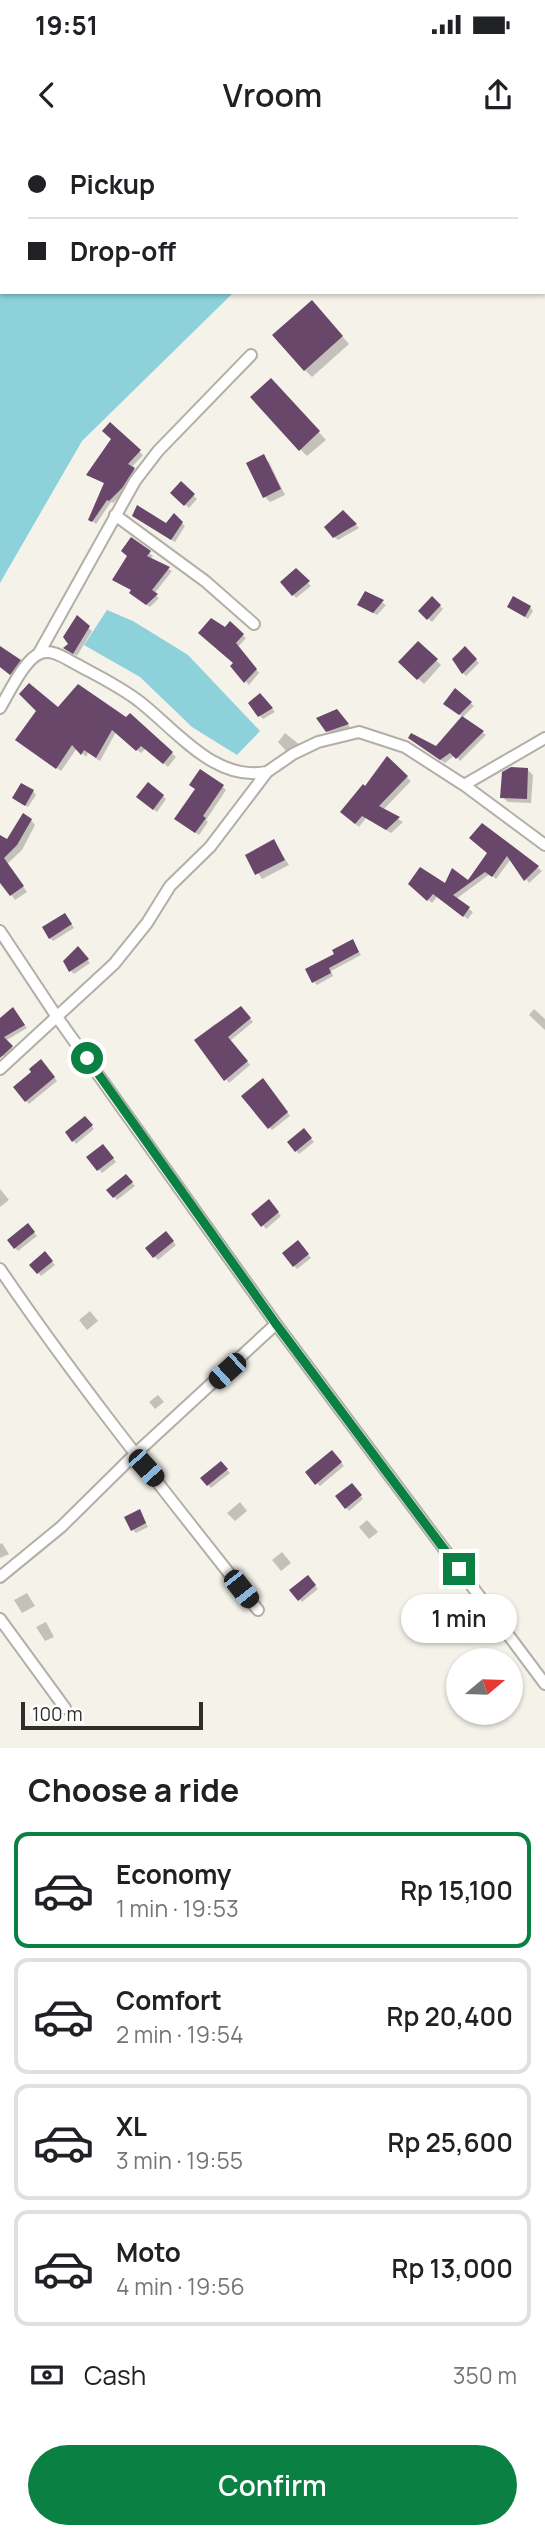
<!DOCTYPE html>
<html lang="en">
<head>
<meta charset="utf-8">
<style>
  body { margin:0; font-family:Manrope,sans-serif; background:#f2f2f2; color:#202124; height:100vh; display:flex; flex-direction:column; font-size:26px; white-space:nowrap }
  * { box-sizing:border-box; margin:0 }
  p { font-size:23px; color:#757577 }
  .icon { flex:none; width:38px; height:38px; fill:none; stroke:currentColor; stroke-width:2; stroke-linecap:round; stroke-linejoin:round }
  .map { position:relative; height:1608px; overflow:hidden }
  .panel { display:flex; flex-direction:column; background:#fff; flex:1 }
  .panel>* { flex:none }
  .guide { position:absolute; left:0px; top:0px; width:546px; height:154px; box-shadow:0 2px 5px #0004; display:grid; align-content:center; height:154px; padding:0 28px; background:#fff }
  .needle { width:46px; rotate:71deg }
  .controls { position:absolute; left:446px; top:1508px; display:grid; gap:14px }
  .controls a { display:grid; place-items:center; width:77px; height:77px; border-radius:50%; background:#fff; box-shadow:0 2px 5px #0004; font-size:35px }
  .scale { position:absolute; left:21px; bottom:18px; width:182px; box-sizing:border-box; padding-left:7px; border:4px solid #2f2e2a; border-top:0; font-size:19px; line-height:24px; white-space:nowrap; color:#2f2e2a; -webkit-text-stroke:5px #fff; paint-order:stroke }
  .end { position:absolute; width:32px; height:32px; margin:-16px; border:9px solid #0b8043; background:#fff; box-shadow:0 0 0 4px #fff }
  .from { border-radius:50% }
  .bubble { position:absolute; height:49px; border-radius:24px; background:#fff; box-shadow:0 2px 5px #0004; font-size:23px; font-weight:600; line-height:49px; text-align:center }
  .car { position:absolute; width:21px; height:42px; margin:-21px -10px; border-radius:9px; box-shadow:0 0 5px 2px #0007; background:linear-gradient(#222 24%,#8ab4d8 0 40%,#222 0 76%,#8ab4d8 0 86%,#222 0) }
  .guide b { display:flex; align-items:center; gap:24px; height:66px; font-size:26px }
  .guide b+b { border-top:2px solid #e0e0e0 }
  .guide i { width:18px; height:18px; background:#202124 }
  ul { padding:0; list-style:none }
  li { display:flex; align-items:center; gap:21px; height:116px; margin:0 14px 10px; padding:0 14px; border:4px solid #e0e0e0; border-radius:14px }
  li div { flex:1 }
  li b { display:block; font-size:26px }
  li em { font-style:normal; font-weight:600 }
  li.selected { border-color:#0b8043 }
  li>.icon { width:63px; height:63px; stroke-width:1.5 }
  h2 { padding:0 28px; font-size:32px; line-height:84px }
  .pay { display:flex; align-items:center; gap:18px; height:77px; padding:0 28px; font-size:26px }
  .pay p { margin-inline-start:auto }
  .cta { display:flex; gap:14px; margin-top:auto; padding:14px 28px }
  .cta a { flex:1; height:80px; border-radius:42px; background:#0b8043; color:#fff; font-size:28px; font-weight:600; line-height:80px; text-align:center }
  .status { display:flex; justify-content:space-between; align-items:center; height:49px; padding:0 35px; background:#fff; direction:ltr }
  .status svg { height:19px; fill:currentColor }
  header { display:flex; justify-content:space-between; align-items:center; height:91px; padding:0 28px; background:#fff; font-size:32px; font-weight:600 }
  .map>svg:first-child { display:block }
  .water { fill:#8dd1da }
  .shadow { fill:#0003 }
  .building { fill:#69476a }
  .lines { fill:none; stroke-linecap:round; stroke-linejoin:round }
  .minor-casing { stroke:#b2afa7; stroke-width:14 }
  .minor { stroke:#fff; stroke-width:10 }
  .route { stroke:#0b8043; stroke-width:9 }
</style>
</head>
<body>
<div class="status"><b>19:51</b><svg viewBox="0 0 49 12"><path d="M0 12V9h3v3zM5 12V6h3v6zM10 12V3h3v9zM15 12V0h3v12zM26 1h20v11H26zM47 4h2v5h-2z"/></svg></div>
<header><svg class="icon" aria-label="back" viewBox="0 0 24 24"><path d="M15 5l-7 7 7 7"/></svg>Vroom<svg class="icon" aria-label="share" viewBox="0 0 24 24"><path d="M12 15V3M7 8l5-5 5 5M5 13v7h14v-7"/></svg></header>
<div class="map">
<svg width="545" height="1608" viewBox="0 0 545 1608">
  <rect width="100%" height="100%" fill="#f5f2ea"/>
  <!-- water -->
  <path class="water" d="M0,0H387L2,2V152H234L82,301L0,443Z
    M107,470L133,481L188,515L260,591L237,615L192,587L140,537L84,505Z"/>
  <!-- shadow -->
  <path class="shadow" d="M319,169L349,204L312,237L305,230Z
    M278,247L326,300L307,316L300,309Z
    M110,285L143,315L131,328L137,333L125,351L113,363L111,362L96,384L90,379L105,344L88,334L113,299Z
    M263,317L269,322L285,355L270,362L265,357Z
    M181,344L197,359L189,368L172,353Z
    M343,373L359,388L338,400L334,397Z
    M174,376L185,386L175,402L137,378L166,386Z
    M132,399L153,416L150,419L172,431L154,454L159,458L150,467L134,456L133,451L118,443L129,416Z
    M296,431L311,446L296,458L283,442Z
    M366,453L386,465L377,475L362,467Z
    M432,458L443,469L432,482L420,471Z
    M530,467L533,471L528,479L513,470Z
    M77,478L92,491L77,516L69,511Z
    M230,484L246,498L238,507L259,533L249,545L232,526L236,524L225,489Z
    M418,503L441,525L424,544L400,522Z
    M0,507L23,524L14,537L0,527Z
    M465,508L479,523L466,536L463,533Z
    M455,551L474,566L463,577L449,567Z
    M260,556L275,572L263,579L259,575Z
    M58,569L126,579L130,575L176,617L168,627L146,608L141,613L116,592L100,621L88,613L86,617L77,608L61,631L22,604Z
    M339,574L350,587L331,594L328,591Z
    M462,578L486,595L460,621L455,615L445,623L413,601L436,608Z
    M285,593L300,605L288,613L278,602Z
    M387,619L411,641L383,670L403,682L391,693L366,678L359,687L346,676Z
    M528,630L533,635L531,663L508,662L502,657Z
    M223,647L226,650L206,680L208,682L199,695L180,682L196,650Z
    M33,651L36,655L28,667L17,661Z
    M163,656L166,659L157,672L142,660Z
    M31,680L35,685L22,710L7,724L27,752L15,760L0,739V697L7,701Z
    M482,685L542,731L529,743L511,719L496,739L490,734L456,759L473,772L468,779L437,757L432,763L414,748L468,742L489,713Z
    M274,702L289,725L262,739L247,715Z
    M68,778L74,788L53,801L50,798Z
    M352,801L361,815L331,831L333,836L317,845L314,842L336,815Z
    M78,809L90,823L74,834L71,831Z
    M534,869L545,879V890L529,875Z
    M244,871L253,882L230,901L250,925L229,943L196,900L215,884L218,887Z
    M16,873L27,888L5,901L15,910L6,919L0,914V895Z
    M44,924L57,941L29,964L26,961Z
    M266,944L290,976L272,990L269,987Z
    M85,978L94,989L76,1004L67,993Z
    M307,994L314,1002L299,1014L289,1003Z
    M106,1009L116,1022L102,1033L88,1018Z
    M126,1036L135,1046L117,1060L108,1050Z
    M0,1049L9,1060L0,1067Z
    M272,1065L281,1076L266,1089L253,1074Z
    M28,1086L37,1096L18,1111L9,1101Z
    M166,1093L176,1105L158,1120L147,1108Z
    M301,1106L311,1118L297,1129L284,1114Z
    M45,1114L55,1125L41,1136L31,1125Z
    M90,1171L98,1181L87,1190L79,1180Z
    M158,1255L164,1262L155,1269L149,1262Z
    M335,1315L344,1326L320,1346L317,1343Z
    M221,1323L230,1333L211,1348L203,1338Z
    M354,1348L363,1359L349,1371L337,1357Z
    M240,1362L247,1371L235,1381L227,1373Z
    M142,1375L148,1387L136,1393L133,1390Z
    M367,1380L378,1392L369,1399L359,1387Z
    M2,1403L9,1414L0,1418V1404Z
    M282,1412L291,1423L281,1431L272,1420Z
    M308,1438L318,1449L302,1462L292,1451Z
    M27,1453L35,1466L22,1473L14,1460Z
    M46,1482L54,1497L45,1501L36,1487Z"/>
  <!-- building -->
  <path class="building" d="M312,160L343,196L304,231L272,195Z
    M271,238L320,291L299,311L250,257Z
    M110,282L141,310L128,324L135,328L122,348L109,361L107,360L92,382L88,380L104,343L86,335L111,299L102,291Z
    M264,314L281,349L263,358L246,323Z
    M181,341L195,354L184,366L170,353Z
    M137,365L166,383L174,373L183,382L171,400L132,376Z
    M343,370L357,384L333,398L324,387Z
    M131,397L151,411L147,416L170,427L152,450L158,454L146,465L129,453L131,450L112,440L127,416L121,411Z
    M296,428L310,441L292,456L280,442Z
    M365,451L384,460L373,473L357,465Z
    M432,456L441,465L427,480L418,471Z
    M513,456L531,466L525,477L507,467Z
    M77,475L90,486L73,514L63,508L68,504L63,497Z
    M211,478L225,487L230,481L244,494L236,503L257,529L244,543L230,526L233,523L198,493Z
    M418,501L438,519L417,540L398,522Z
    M0,506L21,520L10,535L0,527Z
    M465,506L477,519L462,534L452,519Z
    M29,543L58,567L78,544L126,577L130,573L173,612L163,624L141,606L136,611L112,590L96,618L84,610L81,615L72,605L56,629L15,600L36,571L19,554Z
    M455,548L472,562L459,575L443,564Z
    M260,553L273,568L258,577L248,563Z
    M337,569L349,584L326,592L316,578Z
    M462,576L484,591L456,619L450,613L440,620L408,598L411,593L436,606Z
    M387,616L408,636L379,666L400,677L386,690L362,676L355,684L340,672L363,644L365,646Z
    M511,627L528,628L527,659L500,658L502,632Z
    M200,629L224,645L203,676L206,678L195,693L174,679L195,649L189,645Z
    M148,642L164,655L153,670L136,657Z
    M21,643L34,650L25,666L12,658Z
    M23,673L32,679L17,705L4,718L24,746L10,756L0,743V695L7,699Z
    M482,683L539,726L524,741L507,716L492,737L485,732L453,755L470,767L463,777L433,754L427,761L408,744L420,727L445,743L452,728L468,740L487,713L469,698Z
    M274,699L285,720L255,735L245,715Z
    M65,773L72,784L49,799L42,787Z
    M353,799L359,812L329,828L331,833L312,843L305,829L334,814L332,810Z
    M78,806L89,819L69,832L63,821Z
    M241,866L251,878L228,897L248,921L224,941L194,900Z
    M13,867L25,885L4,897L13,906L0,918V878Z
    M41,919L55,937L25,962L13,947L31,932L29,929Z
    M263,938L288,972L268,989L241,956Z
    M85,976L93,985L72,1002L65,992Z
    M304,988L312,998L295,1012L287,1002Z
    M103,1004L114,1018L97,1031L86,1017Z
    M126,1034L133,1042L113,1058L106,1050Z
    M269,1059L279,1072L261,1087L251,1074Z
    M28,1083L35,1092L14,1109L7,1100Z
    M166,1091L174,1101L153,1118L145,1108Z
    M298,1100L309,1114L293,1127L282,1113Z
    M45,1111L53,1121L37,1134L29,1125Z
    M332,1310L342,1322L315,1345L305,1332Z
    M221,1321L228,1329L207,1346L200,1338Z
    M352,1343L362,1355L345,1369L335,1356Z
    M140,1369L146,1383L131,1391L124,1377Z
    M308,1435L316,1445L298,1461L289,1450Z"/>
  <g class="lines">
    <defs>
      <path id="minor" d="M544,131H545
        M115,375L205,441L254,484
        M39,513L135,341L158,311L251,215
        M0,568C9,553 25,518 41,513C53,509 66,519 76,524C98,536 121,547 140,562C177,591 215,642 267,632
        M464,645L545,598
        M0,791L57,877L276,1184L545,1544
        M0,929L114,824L147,783L170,746L210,707L267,632L293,614L318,602L359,592L405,607L464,645L545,705
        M0,1129C80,1247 170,1358 258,1470
        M0,1437L61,1387L134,1315L276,1184
        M0,1479L65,1568"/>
    </defs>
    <!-- minor casing -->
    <use href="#minor" class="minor-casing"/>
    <!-- minor -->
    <use href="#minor" class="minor"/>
  </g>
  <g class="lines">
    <!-- route -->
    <path class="route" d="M87,918L276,1184L459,1429"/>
  </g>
</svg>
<div class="controls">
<a><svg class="needle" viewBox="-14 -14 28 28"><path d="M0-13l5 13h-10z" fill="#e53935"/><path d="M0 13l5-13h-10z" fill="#757577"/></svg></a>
</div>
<div class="scale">100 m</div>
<i class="end from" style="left:87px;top:918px"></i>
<i class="end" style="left:459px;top:1429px"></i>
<div class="bubble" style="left:401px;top:1454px;width:116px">1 min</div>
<i class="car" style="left:227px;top:1231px;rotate:228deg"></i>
<i class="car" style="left:146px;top:1328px;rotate:138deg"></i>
<i class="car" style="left:241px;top:1449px;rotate:142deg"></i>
<div class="guide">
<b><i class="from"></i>Pickup</b>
<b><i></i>Drop-off</b>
</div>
</div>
<section class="panel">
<h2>Choose a ride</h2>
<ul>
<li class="selected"><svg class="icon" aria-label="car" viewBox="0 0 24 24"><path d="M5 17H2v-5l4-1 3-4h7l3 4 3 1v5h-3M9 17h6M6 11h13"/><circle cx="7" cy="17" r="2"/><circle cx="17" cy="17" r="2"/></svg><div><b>Economy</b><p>1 min · 19:53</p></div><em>Rp 15,100</em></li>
<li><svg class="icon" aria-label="car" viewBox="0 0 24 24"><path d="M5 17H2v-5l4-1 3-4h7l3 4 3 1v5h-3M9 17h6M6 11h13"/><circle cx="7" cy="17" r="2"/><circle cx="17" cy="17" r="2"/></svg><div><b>Comfort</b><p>2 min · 19:54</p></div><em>Rp 20,400</em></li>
<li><svg class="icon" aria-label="car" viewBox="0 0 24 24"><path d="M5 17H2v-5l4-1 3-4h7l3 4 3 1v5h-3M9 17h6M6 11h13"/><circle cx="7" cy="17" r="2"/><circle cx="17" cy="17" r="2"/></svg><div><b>XL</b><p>3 min · 19:55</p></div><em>Rp 25,600</em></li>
<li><svg class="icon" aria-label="car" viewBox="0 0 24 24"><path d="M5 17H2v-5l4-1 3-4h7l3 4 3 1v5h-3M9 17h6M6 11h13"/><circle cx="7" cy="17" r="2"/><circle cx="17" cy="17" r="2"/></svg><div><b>Moto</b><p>4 min · 19:56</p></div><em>Rp 13,000</em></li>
</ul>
<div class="pay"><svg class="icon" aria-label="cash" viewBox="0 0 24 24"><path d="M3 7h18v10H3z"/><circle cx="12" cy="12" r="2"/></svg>Cash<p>350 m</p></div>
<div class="cta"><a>Confirm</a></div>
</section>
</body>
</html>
